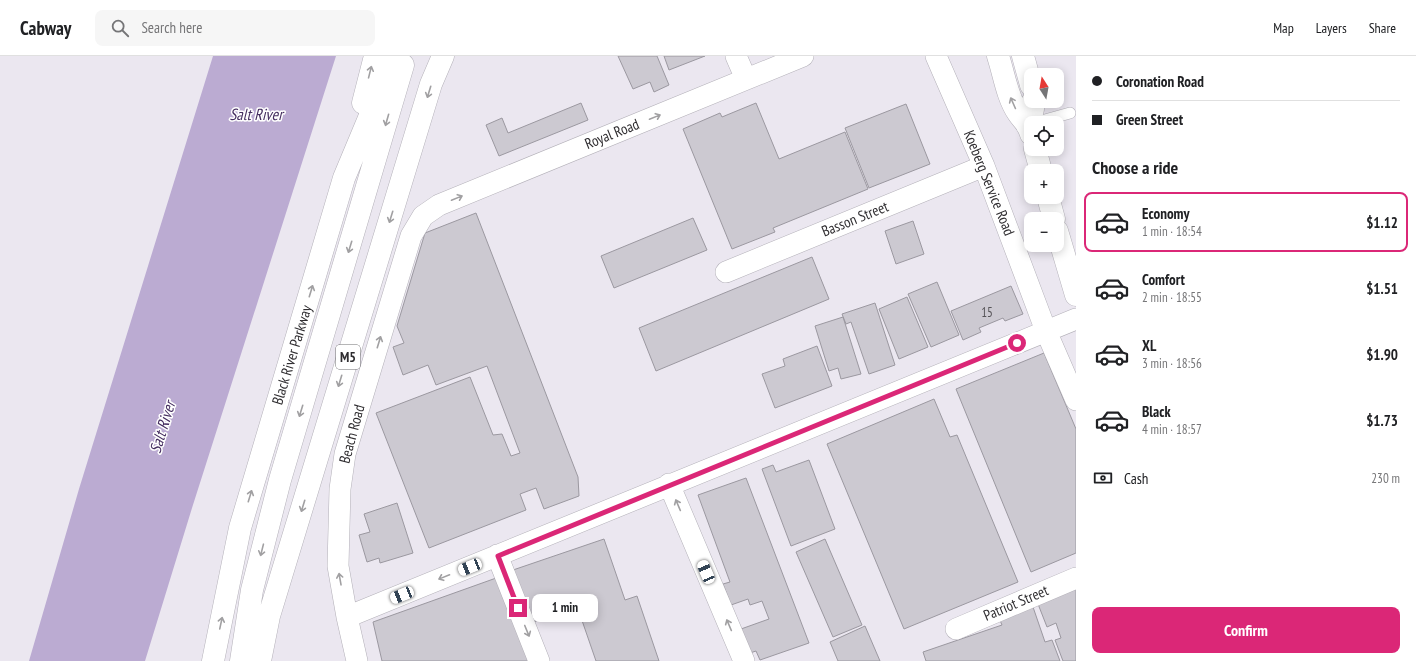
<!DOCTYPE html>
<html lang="en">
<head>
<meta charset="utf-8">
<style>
  body { margin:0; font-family:"PT Sans Narrow",sans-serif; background:#f6f6f6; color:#202124; height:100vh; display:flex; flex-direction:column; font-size:15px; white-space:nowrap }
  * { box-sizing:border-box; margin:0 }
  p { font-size:13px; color:#757577 }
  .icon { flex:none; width:22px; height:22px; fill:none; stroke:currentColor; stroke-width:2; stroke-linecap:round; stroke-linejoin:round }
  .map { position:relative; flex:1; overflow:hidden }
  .sheet { display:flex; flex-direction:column; background:#fff; width:340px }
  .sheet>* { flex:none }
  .guide { display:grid; align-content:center; height:88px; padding:0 16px; background:#fff }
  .needle { width:26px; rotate:349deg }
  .tools { position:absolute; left:1024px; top:12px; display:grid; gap:8px }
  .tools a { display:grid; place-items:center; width:40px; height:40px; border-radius:8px; background:#fff; box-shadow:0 2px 10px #0003; font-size:20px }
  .end { position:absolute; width:18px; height:18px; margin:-9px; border:5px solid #db2777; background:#fff; box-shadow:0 0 0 2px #fff }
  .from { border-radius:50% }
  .bubble { position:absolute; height:28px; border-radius:8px; background:#fff; box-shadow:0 2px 10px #0003; font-size:13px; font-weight:700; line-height:28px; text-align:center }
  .car { position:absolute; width:12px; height:24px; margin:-12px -6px; border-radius:5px; box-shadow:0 0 3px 1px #0007; background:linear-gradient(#fff 24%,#345 0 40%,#fff 0 76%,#345 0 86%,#fff 0) }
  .guide b { display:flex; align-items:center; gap:14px; height:38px; font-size:15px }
  .guide b+b { border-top:1px solid #e0e0e0 }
  .guide i { width:10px; height:10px; background:#202124 }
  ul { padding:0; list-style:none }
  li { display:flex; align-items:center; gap:12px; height:60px; margin:0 8px 6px; padding:0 8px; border:2px solid transparent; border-radius:8px }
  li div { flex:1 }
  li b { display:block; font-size:15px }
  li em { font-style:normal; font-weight:700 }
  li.selected { border-color:#db2777 }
  li>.icon { width:36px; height:36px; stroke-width:1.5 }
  h2 { padding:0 16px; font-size:18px; line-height:48px }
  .pay { display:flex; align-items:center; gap:10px; height:44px; padding:0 16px; font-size:15px }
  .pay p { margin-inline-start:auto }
  .button { display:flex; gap:8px; margin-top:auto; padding:8px 16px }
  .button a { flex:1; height:46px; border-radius:8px; background:#db2777; color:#fff; font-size:16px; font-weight:700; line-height:46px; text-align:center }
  header { display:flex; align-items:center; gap:24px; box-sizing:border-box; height:56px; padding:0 20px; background:#fff; border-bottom:1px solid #e0e0e0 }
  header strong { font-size:19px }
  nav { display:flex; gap:22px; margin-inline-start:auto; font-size:14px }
  .search { width:280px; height:36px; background:#f6f6f6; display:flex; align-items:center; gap:10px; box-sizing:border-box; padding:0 14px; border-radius:8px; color:#757577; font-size:15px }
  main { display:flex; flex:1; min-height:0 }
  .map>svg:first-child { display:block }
  .water { fill:#bbabd2 }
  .building { fill:#ccc9d1; stroke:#9b98a0 }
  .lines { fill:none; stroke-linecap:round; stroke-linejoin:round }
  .lane-casing { stroke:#b3b0b8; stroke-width:12 }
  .street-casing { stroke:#b3b0b8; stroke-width:22 }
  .secondary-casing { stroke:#b3b0b8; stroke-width:23 }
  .highway-casing { stroke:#b3b0b8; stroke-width:23 }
  .lane { stroke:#fff; stroke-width:11 }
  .street { stroke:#fff; stroke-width:21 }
  .secondary { stroke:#fff; stroke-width:22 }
  .highway { stroke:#fff; stroke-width:22 }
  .oneway { stroke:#a1a0a2 }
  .route { stroke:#db2777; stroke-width:5 }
  .labels { text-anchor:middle; stroke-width:3; stroke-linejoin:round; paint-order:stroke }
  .number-label { font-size:13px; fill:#565458 }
  .shield { fill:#fff; stroke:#6d6c6e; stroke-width:1 }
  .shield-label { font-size:14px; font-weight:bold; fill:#2f2d30 }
  .street-label { font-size:15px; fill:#2f2d30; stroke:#fff }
  .water-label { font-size:16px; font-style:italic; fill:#452e60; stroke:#fff }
</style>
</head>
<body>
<header>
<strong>Cabway</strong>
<div class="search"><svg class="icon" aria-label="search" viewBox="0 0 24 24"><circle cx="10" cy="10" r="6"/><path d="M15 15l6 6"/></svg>Search here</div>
<nav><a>Map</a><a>Layers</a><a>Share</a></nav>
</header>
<main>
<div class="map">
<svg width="1076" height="605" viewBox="0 0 1076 605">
  <rect width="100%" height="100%" fill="#ebe7f0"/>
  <!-- water -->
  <path class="water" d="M213,0H336L192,452L145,605H29L79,433Z"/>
  <!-- building -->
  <path class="building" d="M618,0H657L669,29L654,36L650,26L633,33Z
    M664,0H705L669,14Z
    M581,47L588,64L499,100L486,69L502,62L508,77Z
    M756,47L779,103L845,76L868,133L773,172L775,176L732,193L683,73L720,57L722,61Z
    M906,48L930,108L869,132L845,72Z
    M476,157L578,421L579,440L544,453L536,432L520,438L526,454L429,492L376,357L470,321L493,379L502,378L511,400L520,397L487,310L436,329L428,309L403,319L393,291L404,287L397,270L425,177Z
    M693,162L707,194L614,232L601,200Z
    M913,165L924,198L896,208L885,175Z
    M812,201L829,243L656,315L639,272Z
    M937,226L959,279L931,291L908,238Z
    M1011,230L1023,258L1005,265L1003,262L979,272L981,276L963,284L951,255Z
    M907,241L928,291L899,303L879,253Z
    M875,247L895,309L869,318L851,266L846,268L842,258Z
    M843,261L861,318L841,323L838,312L829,315L815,270Z
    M817,290L832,330L775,352L762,318L785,310L783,303Z
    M1044,297L1076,373V497L1031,516L956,333Z
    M934,343L950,381L957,379L1018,526L904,573L827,388Z
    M809,404L835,473L791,490L762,413L773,409L776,416Z
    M746,422L809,587L760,604L756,595L750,597L741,573L769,563L762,545L750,549L748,543L731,549L723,528L730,526L698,439Z
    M397,447L413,497L380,507L379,502L367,506L359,479L370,476L364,458Z
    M604,483L625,544L637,540L659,605H596L577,550L531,567L513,514Z
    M825,483L862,569L833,581L796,496Z
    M499,521L528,605H382L373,566Z
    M1076,533V605H1063L1055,584L1061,582L1056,567L1047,571L1038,548Z
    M1033,551L1045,586L1052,584L1060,605H926L923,596L1002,569L999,562Z
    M865,570L880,605H838L830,586Z"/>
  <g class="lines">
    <defs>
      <path id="lane" d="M1034,67L1070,57"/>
      <path id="street" d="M736,0L746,23
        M936,0L984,110L1046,275L1076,344
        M726,216L984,110
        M669,428L744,605
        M497,499L539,605
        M347,561L1076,263
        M956,573L1076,522
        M357,605L347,561L338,510L340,433L345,398L411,180L423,160L439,149L803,0"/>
      <path id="secondary" d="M998,0C1004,18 1007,41 1018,57C1024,66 1028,67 1031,78
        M1023,0L1031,29
        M1029,69L1033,53V45
        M1035,93L1041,115
        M1048,141L1054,163
        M1057,175L1076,239"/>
      <path id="highway" d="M363,47L375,0
        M213,605L240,472L344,122L395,0
        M241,605L252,534L280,424L403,9
        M260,605L269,560L431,28L443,0"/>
    </defs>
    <!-- lane casing -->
    <use href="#lane" class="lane-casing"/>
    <!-- street casing -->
    <use href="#street" class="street-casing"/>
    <!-- secondary casing -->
    <use href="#secondary" class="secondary-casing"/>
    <!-- highway casing -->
    <use href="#highway" class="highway-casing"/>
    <!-- lane -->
    <use href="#lane" class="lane"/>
    <!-- street -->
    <use href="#street" class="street"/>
    <!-- secondary -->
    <use href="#secondary" class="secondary"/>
    <!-- highway -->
    <use href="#highway" class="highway"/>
  </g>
  <!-- one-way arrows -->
  <defs><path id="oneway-shaft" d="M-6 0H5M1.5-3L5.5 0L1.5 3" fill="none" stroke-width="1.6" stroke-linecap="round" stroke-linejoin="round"/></defs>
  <g class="oneway">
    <use href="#oneway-shaft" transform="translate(370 16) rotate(-76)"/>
    <use href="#oneway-shaft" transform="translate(429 36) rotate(107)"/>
    <use href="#oneway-shaft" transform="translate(1013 47) rotate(-114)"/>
    <use href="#oneway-shaft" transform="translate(655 61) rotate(-22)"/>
    <use href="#oneway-shaft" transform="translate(387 64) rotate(106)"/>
    <use href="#oneway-shaft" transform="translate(457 142) rotate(-22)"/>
    <use href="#oneway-shaft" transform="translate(391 161) rotate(107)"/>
    <use href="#oneway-shaft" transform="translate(350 191) rotate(107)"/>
    <use href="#oneway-shaft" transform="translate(311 235) rotate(-73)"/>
    <use href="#oneway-shaft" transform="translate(379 286) rotate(-73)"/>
    <use href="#oneway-shaft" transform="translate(340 325) rotate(107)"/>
    <use href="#oneway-shaft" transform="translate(301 355) rotate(107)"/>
    <use href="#oneway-shaft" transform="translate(250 440) rotate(-73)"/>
    <use href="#oneway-shaft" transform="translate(678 449) rotate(-113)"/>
    <use href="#oneway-shaft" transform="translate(303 450) rotate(107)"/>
    <use href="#oneway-shaft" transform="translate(262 494) rotate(104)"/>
    <use href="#oneway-shaft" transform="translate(444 521) rotate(158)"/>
    <use href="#oneway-shaft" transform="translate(340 523) rotate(-100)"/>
    <use href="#oneway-shaft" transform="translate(221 567) rotate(-78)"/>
    <use href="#oneway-shaft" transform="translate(729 569) rotate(-113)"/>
    <use href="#oneway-shaft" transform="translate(527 575) rotate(68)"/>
  </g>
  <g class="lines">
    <!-- route -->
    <path class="route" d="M518,552L498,500L1017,287"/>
  </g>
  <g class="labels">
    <!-- number labels -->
    <g class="number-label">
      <text x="987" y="261">15</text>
    </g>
    <!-- shield labels -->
    <rect class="shield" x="336" y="289" width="24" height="24" rx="3"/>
    <g class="shield-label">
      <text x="348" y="306">M5</text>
    </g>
    <!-- street labels -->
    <g class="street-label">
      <text transform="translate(612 78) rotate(-22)" y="5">Royal Road</text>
      <text transform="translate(989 127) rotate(68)" y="5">Koeberg Service Road</text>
      <text transform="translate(855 163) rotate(-22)" y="5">Basson Street</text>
      <text transform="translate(292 299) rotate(-73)" y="5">Black River Parkway</text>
      <text transform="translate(352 378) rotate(-75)" y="5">Beach Road</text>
      <text transform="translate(1016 547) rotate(-23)" y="5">Patriot Street</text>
    </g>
    <!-- water labels -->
    <g class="water-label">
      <text x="256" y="64">Salt River</text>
      <text transform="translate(162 371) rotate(-73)" y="6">Salt River</text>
    </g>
  </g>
</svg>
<div class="tools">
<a><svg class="needle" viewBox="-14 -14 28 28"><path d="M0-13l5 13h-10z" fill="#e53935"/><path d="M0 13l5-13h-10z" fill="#757577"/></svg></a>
<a><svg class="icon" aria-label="locate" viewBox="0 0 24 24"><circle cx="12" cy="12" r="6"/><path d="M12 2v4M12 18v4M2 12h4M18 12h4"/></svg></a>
<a>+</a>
<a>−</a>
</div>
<i class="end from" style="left:1017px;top:287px"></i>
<i class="end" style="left:518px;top:552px"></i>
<div class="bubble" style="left:532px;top:538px;width:66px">1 min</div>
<i class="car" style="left:470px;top:511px;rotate:248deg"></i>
<i class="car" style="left:706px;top:516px;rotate:337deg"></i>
<i class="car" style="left:402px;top:539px;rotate:248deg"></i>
</div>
<section class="sheet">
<div class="guide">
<b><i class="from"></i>Coronation Road</b>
<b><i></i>Green Street</b>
</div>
<h2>Choose a ride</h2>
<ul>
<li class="selected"><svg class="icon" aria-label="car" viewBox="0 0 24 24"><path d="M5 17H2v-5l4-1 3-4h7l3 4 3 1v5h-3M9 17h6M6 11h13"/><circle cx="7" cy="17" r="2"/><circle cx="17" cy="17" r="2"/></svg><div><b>Economy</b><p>1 min · 18:54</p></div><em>$1.12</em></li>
<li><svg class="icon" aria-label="car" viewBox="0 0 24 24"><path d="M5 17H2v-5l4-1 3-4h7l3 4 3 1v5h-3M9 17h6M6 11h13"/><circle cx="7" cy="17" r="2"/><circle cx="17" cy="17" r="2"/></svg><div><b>Comfort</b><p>2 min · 18:55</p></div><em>$1.51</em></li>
<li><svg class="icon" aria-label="car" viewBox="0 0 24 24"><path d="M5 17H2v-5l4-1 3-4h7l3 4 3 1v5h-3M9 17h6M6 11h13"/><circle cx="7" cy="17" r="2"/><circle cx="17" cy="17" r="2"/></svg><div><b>XL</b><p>3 min · 18:56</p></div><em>$1.90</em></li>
<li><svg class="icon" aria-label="car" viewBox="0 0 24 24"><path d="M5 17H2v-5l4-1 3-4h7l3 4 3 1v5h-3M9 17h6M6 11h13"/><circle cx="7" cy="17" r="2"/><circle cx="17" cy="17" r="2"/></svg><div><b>Black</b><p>4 min · 18:57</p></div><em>$1.73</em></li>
</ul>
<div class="pay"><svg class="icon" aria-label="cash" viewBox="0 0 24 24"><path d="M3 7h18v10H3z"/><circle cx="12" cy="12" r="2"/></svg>Cash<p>230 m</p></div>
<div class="button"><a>Confirm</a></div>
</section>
</main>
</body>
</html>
